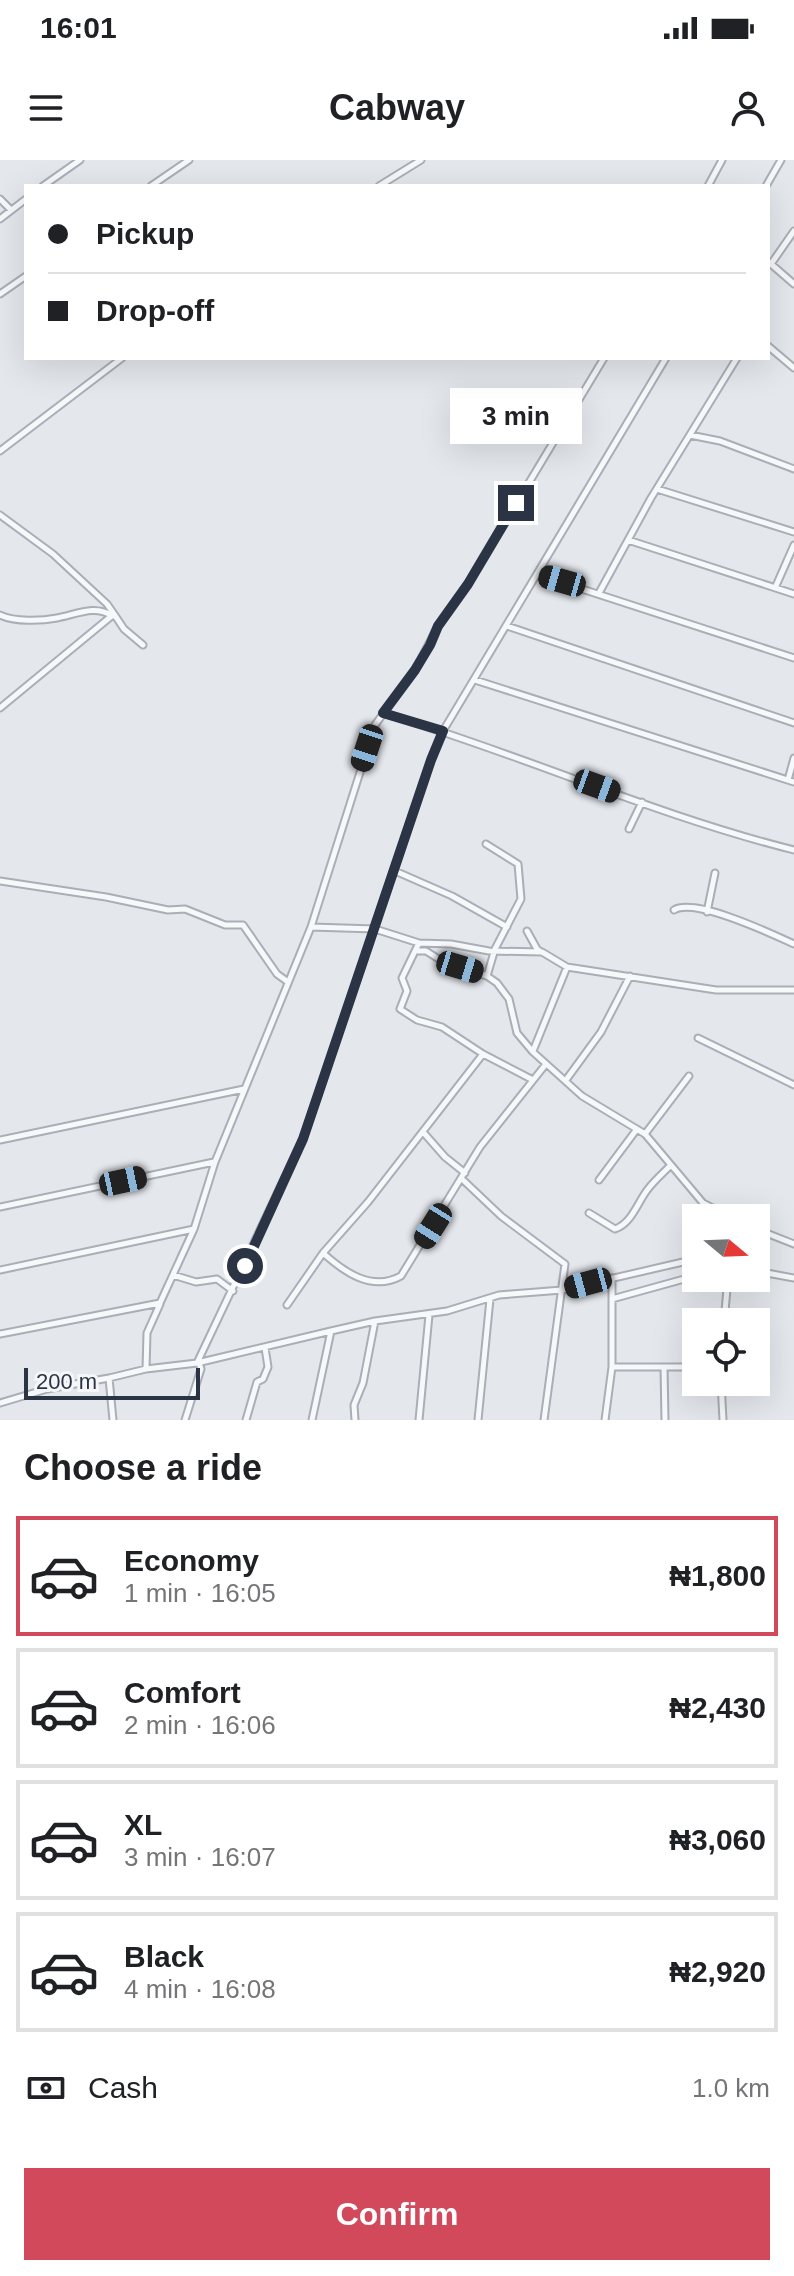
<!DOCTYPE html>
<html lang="en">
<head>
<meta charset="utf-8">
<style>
  body { margin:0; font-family:Helvetica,sans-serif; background:#f2f2f2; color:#202124; height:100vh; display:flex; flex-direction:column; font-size:30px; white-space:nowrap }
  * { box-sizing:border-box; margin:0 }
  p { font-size:26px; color:#757577 }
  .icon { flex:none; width:44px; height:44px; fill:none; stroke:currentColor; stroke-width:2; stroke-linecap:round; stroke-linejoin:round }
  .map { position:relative; height:1260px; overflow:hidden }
  .panel { display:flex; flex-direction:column; background:#fff; flex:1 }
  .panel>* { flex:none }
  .top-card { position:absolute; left:24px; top:24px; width:746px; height:176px; border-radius:0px; box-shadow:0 8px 32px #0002; display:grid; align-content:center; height:176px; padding:0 24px; background:#fff }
  .needle { width:52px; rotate:109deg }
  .controls { position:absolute; left:682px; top:1044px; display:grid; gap:16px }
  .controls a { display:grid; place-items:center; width:88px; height:88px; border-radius:0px; background:#fff; box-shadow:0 8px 32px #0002; font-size:40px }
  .scale { position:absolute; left:24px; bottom:20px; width:176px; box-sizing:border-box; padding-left:8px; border:4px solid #2b3445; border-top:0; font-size:22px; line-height:28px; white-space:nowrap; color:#2b3445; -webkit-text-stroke:6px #f4f6f9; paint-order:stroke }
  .end { position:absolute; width:36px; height:36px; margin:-18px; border:10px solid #2b3445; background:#fff; box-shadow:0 0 0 4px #fff }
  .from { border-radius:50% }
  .bubble { position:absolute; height:56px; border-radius:0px; background:#fff; box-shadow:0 8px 32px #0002; font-size:26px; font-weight:700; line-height:56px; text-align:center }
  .car { position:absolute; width:24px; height:48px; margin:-24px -12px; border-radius:10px; box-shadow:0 0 6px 2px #0007; background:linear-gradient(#222 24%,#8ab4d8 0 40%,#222 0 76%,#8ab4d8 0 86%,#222 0) }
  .top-card b { display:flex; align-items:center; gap:28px; height:76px; font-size:30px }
  .top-card b+b { border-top:2px solid #e0e0e0 }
  .top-card i { width:20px; height:20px; background:#202124 }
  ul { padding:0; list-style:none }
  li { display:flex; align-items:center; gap:24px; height:120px; margin:0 16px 12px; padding:0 8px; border:4px solid #e0e0e0; border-radius:0px }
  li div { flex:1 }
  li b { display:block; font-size:30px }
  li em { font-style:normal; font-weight:700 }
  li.selected { border-color:#d1495b }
  li>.icon { width:72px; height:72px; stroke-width:1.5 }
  h2 { padding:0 24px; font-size:36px; line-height:96px }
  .pay { display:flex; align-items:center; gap:20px; height:88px; padding:0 24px; font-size:30px }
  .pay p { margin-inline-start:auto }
  .primary-button { display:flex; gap:16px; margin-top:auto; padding:16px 24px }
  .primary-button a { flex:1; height:92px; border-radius:0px; background:#d1495b; color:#fff; font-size:32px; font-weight:700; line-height:92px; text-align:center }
  .status { display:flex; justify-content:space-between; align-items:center; height:56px; padding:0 40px; background:#fff; direction:ltr }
  .status svg { height:22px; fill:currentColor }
  header { display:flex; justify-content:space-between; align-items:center; height:104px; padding:0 24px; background:#fff; font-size:36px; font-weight:700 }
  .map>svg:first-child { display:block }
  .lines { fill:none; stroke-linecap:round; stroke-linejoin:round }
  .minor-casing { stroke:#a9aeb7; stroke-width:9 }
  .minor { stroke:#f7f8fa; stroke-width:5 }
  .route { stroke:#2b3445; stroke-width:10 }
</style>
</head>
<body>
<div class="status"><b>16:01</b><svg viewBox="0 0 49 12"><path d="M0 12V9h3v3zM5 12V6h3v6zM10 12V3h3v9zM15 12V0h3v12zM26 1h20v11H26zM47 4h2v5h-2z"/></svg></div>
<header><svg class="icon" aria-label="menu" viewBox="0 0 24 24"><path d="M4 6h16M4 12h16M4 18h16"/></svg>Cabway<svg class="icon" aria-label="person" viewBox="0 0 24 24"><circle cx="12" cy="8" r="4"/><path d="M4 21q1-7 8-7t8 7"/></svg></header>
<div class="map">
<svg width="794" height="1260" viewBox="0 0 794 1260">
  <rect width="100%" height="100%" fill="#e4e7ec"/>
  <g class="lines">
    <defs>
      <path id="minor" d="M43,26L80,0
        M151,26L189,0
        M379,26L421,0
        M708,26L722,0
        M766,26L781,0
        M0,39L11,50
        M0,59L26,39
        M768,102L771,104L794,71
        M771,104L794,124
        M0,134L26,116
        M768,186L794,208
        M690,275L720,281L794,309
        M0,291L122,198
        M657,329L794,372
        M0,355L53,394L107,444L114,454L0,548
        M628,380L794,434
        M539,415L794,498
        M775,428L794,385
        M599,433L651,338L737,198
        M114,454L124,469L143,485
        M0,455C15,462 41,461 57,458C75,455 95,444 112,456
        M507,466L794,563
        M475,520L794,622
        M383,553C521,594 654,655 794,690
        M788,620L794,598
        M629,669L642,642
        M486,684L518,704L521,739L495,789L487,816
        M395,711L452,736L507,767
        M0,721L106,737L168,750L185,749L225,765H243L277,814L288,822
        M674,750C695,737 772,774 794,784
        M707,752L715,713
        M311,767L375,769L419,783L451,784L489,791L542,792L567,807L716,830H794
        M527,771L537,789L541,792
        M419,783L415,791H426L445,803L487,816L497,823L509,839L517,873L533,892L582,936L645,974L703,1043L732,1058
        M415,791L402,818L407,831L400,849L417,860L442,867L483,894L533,920
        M698,878L794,925
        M533,891L567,807
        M566,920L601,872L630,816
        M423,972L445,997L465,1013
        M645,974L689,916
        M0,980L244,929
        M462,1019L501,1056L565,1104L544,1260
        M599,1020L637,969
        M0,1047L214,1002
        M589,1053L615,1069C632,1063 637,1043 648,1029C654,1021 663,1013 671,1005
        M756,1069L794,1084
        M323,1093C344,1112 372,1132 401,1116L480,987L546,904
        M0,1110L194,1069
        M756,1111L794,1118
        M173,1115L196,1122L217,1119L233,1131
        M612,1139L695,1116
        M287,1145L323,1093L368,1042L483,894
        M724,1162L728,1118
        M0,1174L160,1143L194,1069L215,1002L311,767L375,565L415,510L438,466L468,424L604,198
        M197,1203L303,979L431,600L443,571L666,198
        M612,1207H696
        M664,1207L665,1260
        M146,1209L147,1173L160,1144
        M109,1218L113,1260
        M721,1222L723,1260
        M0,1243L47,1229L109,1218L146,1209L197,1203L331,1171
        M185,1260L201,1209L199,1203
        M246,1260L257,1222L263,1219L268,1207L265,1188
        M312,1260L331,1171L375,1161L447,1151L499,1135L562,1130L696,1099
        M355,1260L354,1245L363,1223L375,1161
        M419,1260L429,1155
        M478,1260L490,1139
        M605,1260L612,1207V1118"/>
    </defs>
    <!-- minor casing -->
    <use href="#minor" class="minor-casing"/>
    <!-- minor -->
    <use href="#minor" class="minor"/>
  </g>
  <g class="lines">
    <!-- route -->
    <path class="route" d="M245,1106L303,979L431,600L443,571L383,553L415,510L430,485L438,466L468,424L516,343"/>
  </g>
</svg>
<div class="controls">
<a><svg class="needle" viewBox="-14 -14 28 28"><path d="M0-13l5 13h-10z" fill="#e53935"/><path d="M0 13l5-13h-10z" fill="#757577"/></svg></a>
<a><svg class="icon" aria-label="locate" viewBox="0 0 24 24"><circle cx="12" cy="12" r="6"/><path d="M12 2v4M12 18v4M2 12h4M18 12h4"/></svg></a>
</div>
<div class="scale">200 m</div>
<i class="end from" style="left:245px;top:1106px"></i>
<i class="end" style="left:516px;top:343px"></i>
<div class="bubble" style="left:450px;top:228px;width:132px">3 min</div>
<i class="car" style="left:562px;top:421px;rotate:286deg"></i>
<i class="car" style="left:367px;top:588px;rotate:198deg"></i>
<i class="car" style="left:597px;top:626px;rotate:110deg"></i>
<i class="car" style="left:460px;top:807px;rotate:107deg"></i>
<i class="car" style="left:123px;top:1021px;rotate:78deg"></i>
<i class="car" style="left:433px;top:1066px;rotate:212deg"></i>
<i class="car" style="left:588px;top:1123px;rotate:255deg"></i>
<div class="top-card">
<b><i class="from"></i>Pickup</b>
<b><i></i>Drop-off</b>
</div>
</div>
<section class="panel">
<h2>Choose a ride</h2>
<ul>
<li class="selected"><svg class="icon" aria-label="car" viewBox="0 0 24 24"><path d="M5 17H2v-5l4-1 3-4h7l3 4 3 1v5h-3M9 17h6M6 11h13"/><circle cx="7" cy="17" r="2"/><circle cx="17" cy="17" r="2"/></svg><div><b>Economy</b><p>1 min · 16:05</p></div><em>₦1,800</em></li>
<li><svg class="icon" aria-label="car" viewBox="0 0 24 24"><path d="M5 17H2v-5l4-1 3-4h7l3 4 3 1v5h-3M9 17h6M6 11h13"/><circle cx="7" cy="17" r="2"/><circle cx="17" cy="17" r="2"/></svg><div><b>Comfort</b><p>2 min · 16:06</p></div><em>₦2,430</em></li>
<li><svg class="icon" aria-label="car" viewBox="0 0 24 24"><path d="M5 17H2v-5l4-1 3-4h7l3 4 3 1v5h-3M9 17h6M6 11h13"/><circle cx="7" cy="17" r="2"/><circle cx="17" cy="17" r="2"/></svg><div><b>XL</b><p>3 min · 16:07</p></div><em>₦3,060</em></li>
<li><svg class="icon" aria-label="car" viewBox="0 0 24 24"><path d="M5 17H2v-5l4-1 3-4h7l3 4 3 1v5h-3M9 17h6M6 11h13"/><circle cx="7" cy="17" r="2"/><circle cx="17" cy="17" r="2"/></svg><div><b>Black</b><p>4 min · 16:08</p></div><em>₦2,920</em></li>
</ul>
<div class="pay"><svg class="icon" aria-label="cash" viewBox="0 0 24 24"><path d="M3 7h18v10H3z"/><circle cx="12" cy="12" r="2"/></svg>Cash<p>1.0 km</p></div>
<div class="primary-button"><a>Confirm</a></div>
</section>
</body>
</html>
